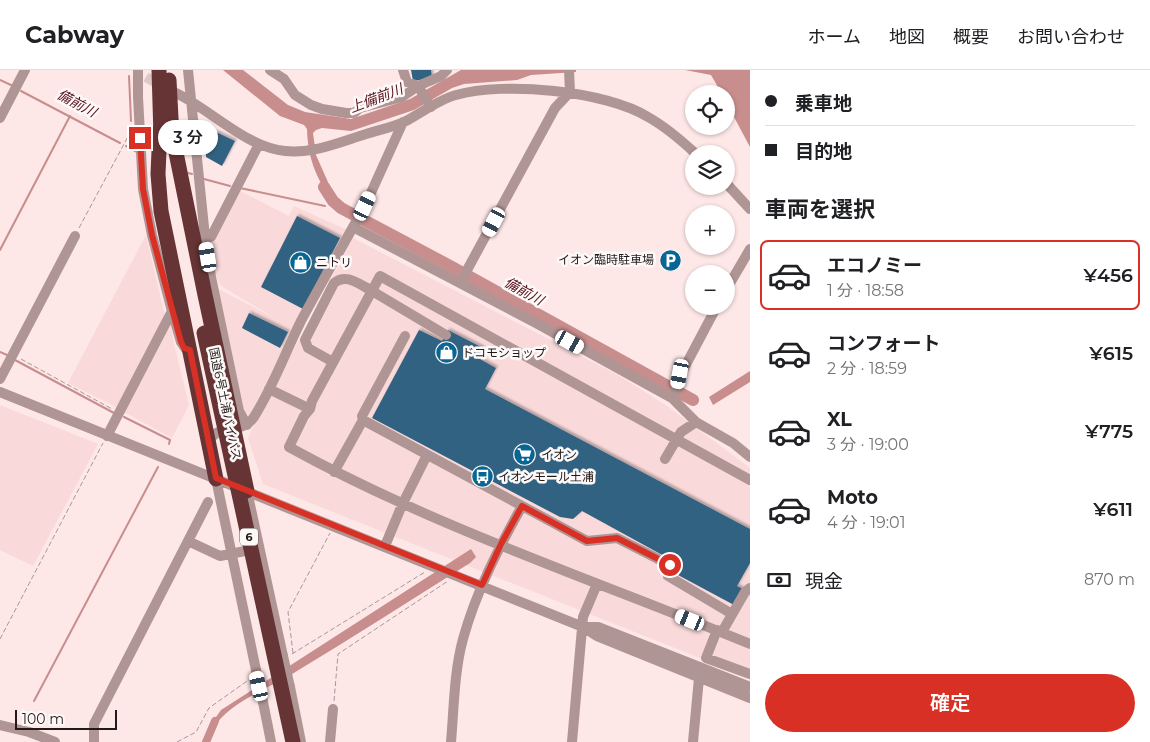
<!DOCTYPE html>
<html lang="ja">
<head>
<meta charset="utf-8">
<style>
  body { margin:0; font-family:Montserrat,"Noto Sans JP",sans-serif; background:#f2f2f2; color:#202124; height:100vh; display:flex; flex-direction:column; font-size:19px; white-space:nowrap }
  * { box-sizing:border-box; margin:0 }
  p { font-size:16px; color:#757577 }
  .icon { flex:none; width:28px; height:28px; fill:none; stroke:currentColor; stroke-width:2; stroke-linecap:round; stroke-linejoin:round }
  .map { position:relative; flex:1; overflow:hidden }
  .panel { display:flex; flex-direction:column; background:#fff; width:400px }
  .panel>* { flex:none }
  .banner { display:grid; align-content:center; height:110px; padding:0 15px; background:#fff }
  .buttons { position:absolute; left:685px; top:15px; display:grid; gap:10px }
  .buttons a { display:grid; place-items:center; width:50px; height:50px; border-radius:50%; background:#fff; box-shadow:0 1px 4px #0004; font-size:25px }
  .scale { position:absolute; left:15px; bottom:12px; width:102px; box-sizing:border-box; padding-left:5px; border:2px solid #211a19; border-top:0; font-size:14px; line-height:18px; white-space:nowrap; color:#211a19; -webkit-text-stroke:4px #fef9f9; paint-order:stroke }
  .end { position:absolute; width:22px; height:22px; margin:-11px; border:6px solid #d93025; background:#fff; box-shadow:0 0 0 2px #fff }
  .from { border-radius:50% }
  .bubble { position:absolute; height:35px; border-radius:18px; background:#fff; box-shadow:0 1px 4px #0004; font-size:16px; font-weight:600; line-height:35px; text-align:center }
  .car { position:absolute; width:15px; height:30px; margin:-15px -8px; border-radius:6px; box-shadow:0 0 4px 1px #0007; background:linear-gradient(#fff 24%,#345 0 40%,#fff 0 76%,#345 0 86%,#fff 0) }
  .banner b { display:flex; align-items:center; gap:18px; height:48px; font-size:19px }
  .banner b+b { border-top:1px solid #e0e0e0 }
  .banner i { width:12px; height:12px; background:#202124 }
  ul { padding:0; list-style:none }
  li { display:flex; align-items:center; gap:15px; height:70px; margin:0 10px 8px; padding:0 5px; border:2px solid transparent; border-radius:8px }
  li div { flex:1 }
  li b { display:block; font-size:19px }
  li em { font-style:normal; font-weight:600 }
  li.selected { border-color:#d93025 }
  li>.icon { width:45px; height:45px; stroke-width:1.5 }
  h2 { padding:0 15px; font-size:22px; line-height:60px }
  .pay { display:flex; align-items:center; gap:12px; height:55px; padding:0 15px; font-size:19px }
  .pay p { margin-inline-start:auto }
  .action { display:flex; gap:10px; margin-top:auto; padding:10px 15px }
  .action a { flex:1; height:58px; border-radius:30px; background:#d93025; color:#fff; font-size:20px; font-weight:600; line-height:58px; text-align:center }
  header { display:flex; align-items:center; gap:30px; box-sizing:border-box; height:70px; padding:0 25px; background:#fff; border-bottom:1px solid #e0e0e0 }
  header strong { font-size:24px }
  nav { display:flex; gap:28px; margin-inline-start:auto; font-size:18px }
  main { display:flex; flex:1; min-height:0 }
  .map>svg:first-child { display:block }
  .built { fill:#f9d9d9 }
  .water { fill:#c88d8d }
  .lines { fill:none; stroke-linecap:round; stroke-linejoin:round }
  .stream { stroke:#c88d8d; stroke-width:2 }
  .canal { stroke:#c88d8d; stroke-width:8 }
  .river { stroke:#c88d8d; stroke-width:12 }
  .building { fill:#336281; filter:url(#shadow) }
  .minor-tunnel { stroke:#ddc8c8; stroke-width:10; stroke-dasharray:10 5; stroke-linecap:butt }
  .path { stroke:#a89797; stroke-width:1; stroke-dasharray:5 2.5; stroke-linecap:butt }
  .minor { stroke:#b09595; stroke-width:10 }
  .highway { stroke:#663435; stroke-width:15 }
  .minor-bridge { stroke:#b09595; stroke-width:10 }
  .highway-bridge { stroke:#663435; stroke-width:15 }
  .route { stroke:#d93025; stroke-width:6 }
  .labels { text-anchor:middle; stroke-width:5; stroke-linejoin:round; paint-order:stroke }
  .shield { fill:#fef9f9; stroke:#635d5c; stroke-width:1 }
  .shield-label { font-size:11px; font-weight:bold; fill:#211a19 }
  .poi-label { font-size:12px; fill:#211a19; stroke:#fef9f9; text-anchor:start }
  .street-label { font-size:12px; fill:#211a19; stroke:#fef9f9 }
  .water-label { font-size:14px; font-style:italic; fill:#550f18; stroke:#fef9f9 }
</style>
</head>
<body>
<header>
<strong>Cabway</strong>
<nav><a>ホーム</a><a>地図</a><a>概要</a><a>お問い合わせ</a></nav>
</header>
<main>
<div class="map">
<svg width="750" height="672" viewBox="0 0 750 672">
  <defs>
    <filter id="shadow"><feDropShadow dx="2" dy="-2" stdDeviation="1" flood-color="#0004"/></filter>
  </defs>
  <rect width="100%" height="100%" fill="#fee7e7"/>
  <!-- built -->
  <path class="built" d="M238,120L289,146L294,136L347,160L251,346L242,341L218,219L277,249L221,216L213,200L208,173Z
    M146,165L165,246L118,338L68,313Z
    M353,168L618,305L667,336L750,398V608L263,414L248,368L253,356Z
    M170,253L174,274L189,335L172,368L122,341Z
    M0,335L98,374L33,496L0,480Z"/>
  <!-- water -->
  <path class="water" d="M223,0H243L288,35L305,42L351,49L410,29L461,0H576V2L531,5L517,10L464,14L452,18L414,40L351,61L322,58L316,60L313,63L316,85L335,128L331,131C316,105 308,90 307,59L304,55L280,46Z
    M685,0H750V77L726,32V24H722L711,5Z
    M750,301V312L713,335L709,327Z
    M471,479L476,487L470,493C412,529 355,566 297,601C271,618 229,631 213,659L209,657L221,640Z"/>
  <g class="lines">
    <!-- stream -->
    <path class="stream" d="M129,6L131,51
      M0,10L13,16
      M21,21L120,73
      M126,76L137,82
      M188,103L192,104
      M204,109L230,116
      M240,118L325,136
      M0,180L70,46
      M0,282L7,285
      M15,290L114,343
      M124,347L170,370L169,374
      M34,631L158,397"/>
    <!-- canal -->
    <path class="canal" d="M206,672L215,651"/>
    <!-- river -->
    <path class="river" d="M324,117L333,131L341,138L452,197L693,330"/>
  </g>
  <!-- building -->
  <path class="building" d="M411,0H431L432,8L413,11Z
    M216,62L235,71L222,96L206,87V80Z
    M297,146L340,168L303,239L261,217Z
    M249,243L288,262L280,278L242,258Z
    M419,260L442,271L448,260L483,278L478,288L496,298L485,319L750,459V493L737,516L743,519L734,535L678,505L675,492L582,441L573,449L560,447L372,348Z"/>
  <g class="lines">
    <!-- minor-tunnel -->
    <path class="minor-tunnel" d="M146,7L163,17"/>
    <!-- path -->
    <path class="path" d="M79,158L131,61
      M21,289L112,339
      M0,569L103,373
      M293,583L288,542L330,463
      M292,584L425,502
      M334,631L338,584L448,511
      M177,672L196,662L209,638L250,609"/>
    <!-- minor -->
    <path class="minor" d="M138,0V27L143,119L152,165L172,241L181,272L185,278
      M188,0L205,167L211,207L239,341L247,355
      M270,0L284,9L295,25L311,35L322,39L346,43H354L360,38L402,27L418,16L441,6L447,0
      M403,0L407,12L418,16L431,37
      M176,23C211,40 246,77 285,81C313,84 340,72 366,64C379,60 394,57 406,51C421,43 440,29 456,25C504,11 606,21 648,47C666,57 681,70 696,84
      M0,48L25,0
      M726,113L750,139
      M353,157L365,136L403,52
      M205,167H211L259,74
      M460,213L555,38L570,22L569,0
      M726,220L750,179
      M333,292L308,278L305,270L334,213C345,204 356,212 367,218
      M0,309L75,166
      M269,319L310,339
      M0,322L583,557L597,566L750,628
      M672,328L678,317L681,304L717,236
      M363,350L362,346L405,266
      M107,366L172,241
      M209,371C220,352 242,365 254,347C273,317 285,283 301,251C318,219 336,188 353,157L536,253L672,328L696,352L733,373L750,387
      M665,389L681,362L696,352
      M334,402L363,350L587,471L617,468L670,495L671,500L668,506L732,544
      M216,409L256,600
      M750,410L380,206L312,331L310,339L304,346L289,377C436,458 595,510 750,574
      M247,421L283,586
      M188,471L220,486L255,479
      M385,476L402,435L427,385
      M584,557H598L750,617
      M717,560L706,588L750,604
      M722,562L745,522L750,518
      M290,617L301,672
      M263,632L271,672
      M0,655L29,662L55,672
      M94,672V654L208,432
      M330,672L333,639
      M451,672C454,638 454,602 463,569C476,522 498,479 522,436
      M572,672L583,547L597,514
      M693,672L699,608"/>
    <!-- highway -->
    <path class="highway" d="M159,0L161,66
      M169,10L172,67
      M160,58L158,104L161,141L216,409
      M171,58L205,225L247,421"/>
    <!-- minor-bridge -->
    <path class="minor-bridge" d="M367,218L446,265
      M283,586L290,617
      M256,600L263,632"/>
    <!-- highway-bridge -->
    <path class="highway-bridge" d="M204,263L293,672"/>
  </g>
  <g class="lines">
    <!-- route -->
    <path class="route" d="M140,68L143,119L152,165L181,272L184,278L190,280L216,408L482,515L501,474L522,436L587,471L617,468L670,495"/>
  </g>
  <!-- icons -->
  <defs>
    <symbol id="parking-disc" viewBox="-11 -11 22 22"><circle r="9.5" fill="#086695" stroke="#fef9f9"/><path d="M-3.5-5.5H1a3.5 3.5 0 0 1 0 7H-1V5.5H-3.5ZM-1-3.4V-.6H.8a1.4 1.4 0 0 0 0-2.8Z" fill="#fff"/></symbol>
    <symbol id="shop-disc" viewBox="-11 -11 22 22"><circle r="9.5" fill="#086695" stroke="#fef9f9"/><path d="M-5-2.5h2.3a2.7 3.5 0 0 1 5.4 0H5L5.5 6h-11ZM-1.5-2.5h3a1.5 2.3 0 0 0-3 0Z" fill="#fff"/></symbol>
    <symbol id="supermarket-disc" viewBox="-11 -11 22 22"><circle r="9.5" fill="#086695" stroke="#fef9f9"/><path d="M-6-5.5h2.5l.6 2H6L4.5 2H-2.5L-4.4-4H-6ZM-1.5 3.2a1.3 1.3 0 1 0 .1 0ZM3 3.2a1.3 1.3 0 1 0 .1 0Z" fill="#fff"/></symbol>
    <symbol id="bus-disc" viewBox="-11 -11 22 22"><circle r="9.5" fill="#086695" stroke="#fef9f9"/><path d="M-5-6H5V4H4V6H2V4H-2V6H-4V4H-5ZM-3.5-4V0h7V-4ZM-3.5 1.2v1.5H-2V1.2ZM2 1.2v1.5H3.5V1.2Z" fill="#fff"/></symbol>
  </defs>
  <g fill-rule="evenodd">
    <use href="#parking-disc" x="658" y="178" width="25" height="25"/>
    <use href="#shop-disc" x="288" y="180" width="25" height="25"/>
    <use href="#shop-disc" x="434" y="270" width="25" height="25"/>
    <use href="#supermarket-disc" x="512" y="372" width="25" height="25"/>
    <use href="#bus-disc" x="470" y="394" width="25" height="25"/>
  </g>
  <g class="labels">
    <!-- shield labels -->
    <rect class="shield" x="240" y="458.5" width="18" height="17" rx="4"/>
    <g class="shield-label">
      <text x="249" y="471">6</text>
    </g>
    <!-- poi labels -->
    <g class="poi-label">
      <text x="654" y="194" text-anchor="end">イオン臨時駐車場</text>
      <text x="316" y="197">ニトリ</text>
      <text x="462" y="287">ドコモショップ</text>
      <text x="541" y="389">イオン</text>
      <text x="498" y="411">イオンモール土浦</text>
    </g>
    <!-- street labels -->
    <g class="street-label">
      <text transform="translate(225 334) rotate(78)" y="4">国道6号土浦バイパス</text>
    </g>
    <!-- water labels -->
    <g class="water-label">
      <text transform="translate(376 28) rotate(-21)" y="5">上備前川</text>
      <text transform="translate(77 33) rotate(28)" y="5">備前川</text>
      <text transform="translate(524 221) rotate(29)" y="5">備前川</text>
    </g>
  </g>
</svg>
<div class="buttons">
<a><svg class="icon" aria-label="locate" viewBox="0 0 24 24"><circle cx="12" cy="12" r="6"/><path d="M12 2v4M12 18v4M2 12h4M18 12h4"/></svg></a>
<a><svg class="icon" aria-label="layers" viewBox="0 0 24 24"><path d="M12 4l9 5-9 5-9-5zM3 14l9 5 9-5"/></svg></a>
<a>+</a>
<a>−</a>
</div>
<div class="scale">100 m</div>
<i class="end from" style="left:670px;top:495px"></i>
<i class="end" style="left:140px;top:68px"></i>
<div class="bubble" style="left:158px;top:50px;width:60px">3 分</div>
<i class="car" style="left:365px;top:136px;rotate:25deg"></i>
<i class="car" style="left:494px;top:152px;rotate:208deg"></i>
<i class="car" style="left:208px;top:187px;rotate:351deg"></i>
<i class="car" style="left:570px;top:272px;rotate:119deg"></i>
<i class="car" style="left:680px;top:304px;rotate:191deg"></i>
<i class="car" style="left:690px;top:550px;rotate:292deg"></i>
<i class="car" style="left:259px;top:616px;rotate:348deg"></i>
</div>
<section class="panel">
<div class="banner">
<b><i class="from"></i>乗車地</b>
<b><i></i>目的地</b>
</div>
<h2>車両を選択</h2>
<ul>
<li class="selected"><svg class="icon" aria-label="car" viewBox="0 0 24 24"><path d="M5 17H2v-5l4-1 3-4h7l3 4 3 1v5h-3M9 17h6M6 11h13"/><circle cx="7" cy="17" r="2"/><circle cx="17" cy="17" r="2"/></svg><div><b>エコノミー</b><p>1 分 · 18:58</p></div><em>¥456</em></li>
<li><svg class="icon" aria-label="car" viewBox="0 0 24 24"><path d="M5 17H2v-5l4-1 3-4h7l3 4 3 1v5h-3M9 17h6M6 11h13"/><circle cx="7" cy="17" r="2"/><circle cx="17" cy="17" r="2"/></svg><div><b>コンフォート</b><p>2 分 · 18:59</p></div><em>¥615</em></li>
<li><svg class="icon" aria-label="car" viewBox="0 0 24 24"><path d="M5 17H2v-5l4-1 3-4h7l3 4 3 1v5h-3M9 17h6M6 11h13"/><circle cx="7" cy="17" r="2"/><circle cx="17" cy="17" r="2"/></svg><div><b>XL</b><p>3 分 · 19:00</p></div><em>¥775</em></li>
<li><svg class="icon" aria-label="car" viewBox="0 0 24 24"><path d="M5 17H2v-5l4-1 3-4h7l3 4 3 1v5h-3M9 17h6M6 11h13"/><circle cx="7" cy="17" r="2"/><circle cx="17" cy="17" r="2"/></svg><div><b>Moto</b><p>4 分 · 19:01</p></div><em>¥611</em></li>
</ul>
<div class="pay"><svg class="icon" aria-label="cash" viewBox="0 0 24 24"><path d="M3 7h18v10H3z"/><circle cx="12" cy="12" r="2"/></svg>現金<p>870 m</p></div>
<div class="action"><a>確定</a></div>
</section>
</main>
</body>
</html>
